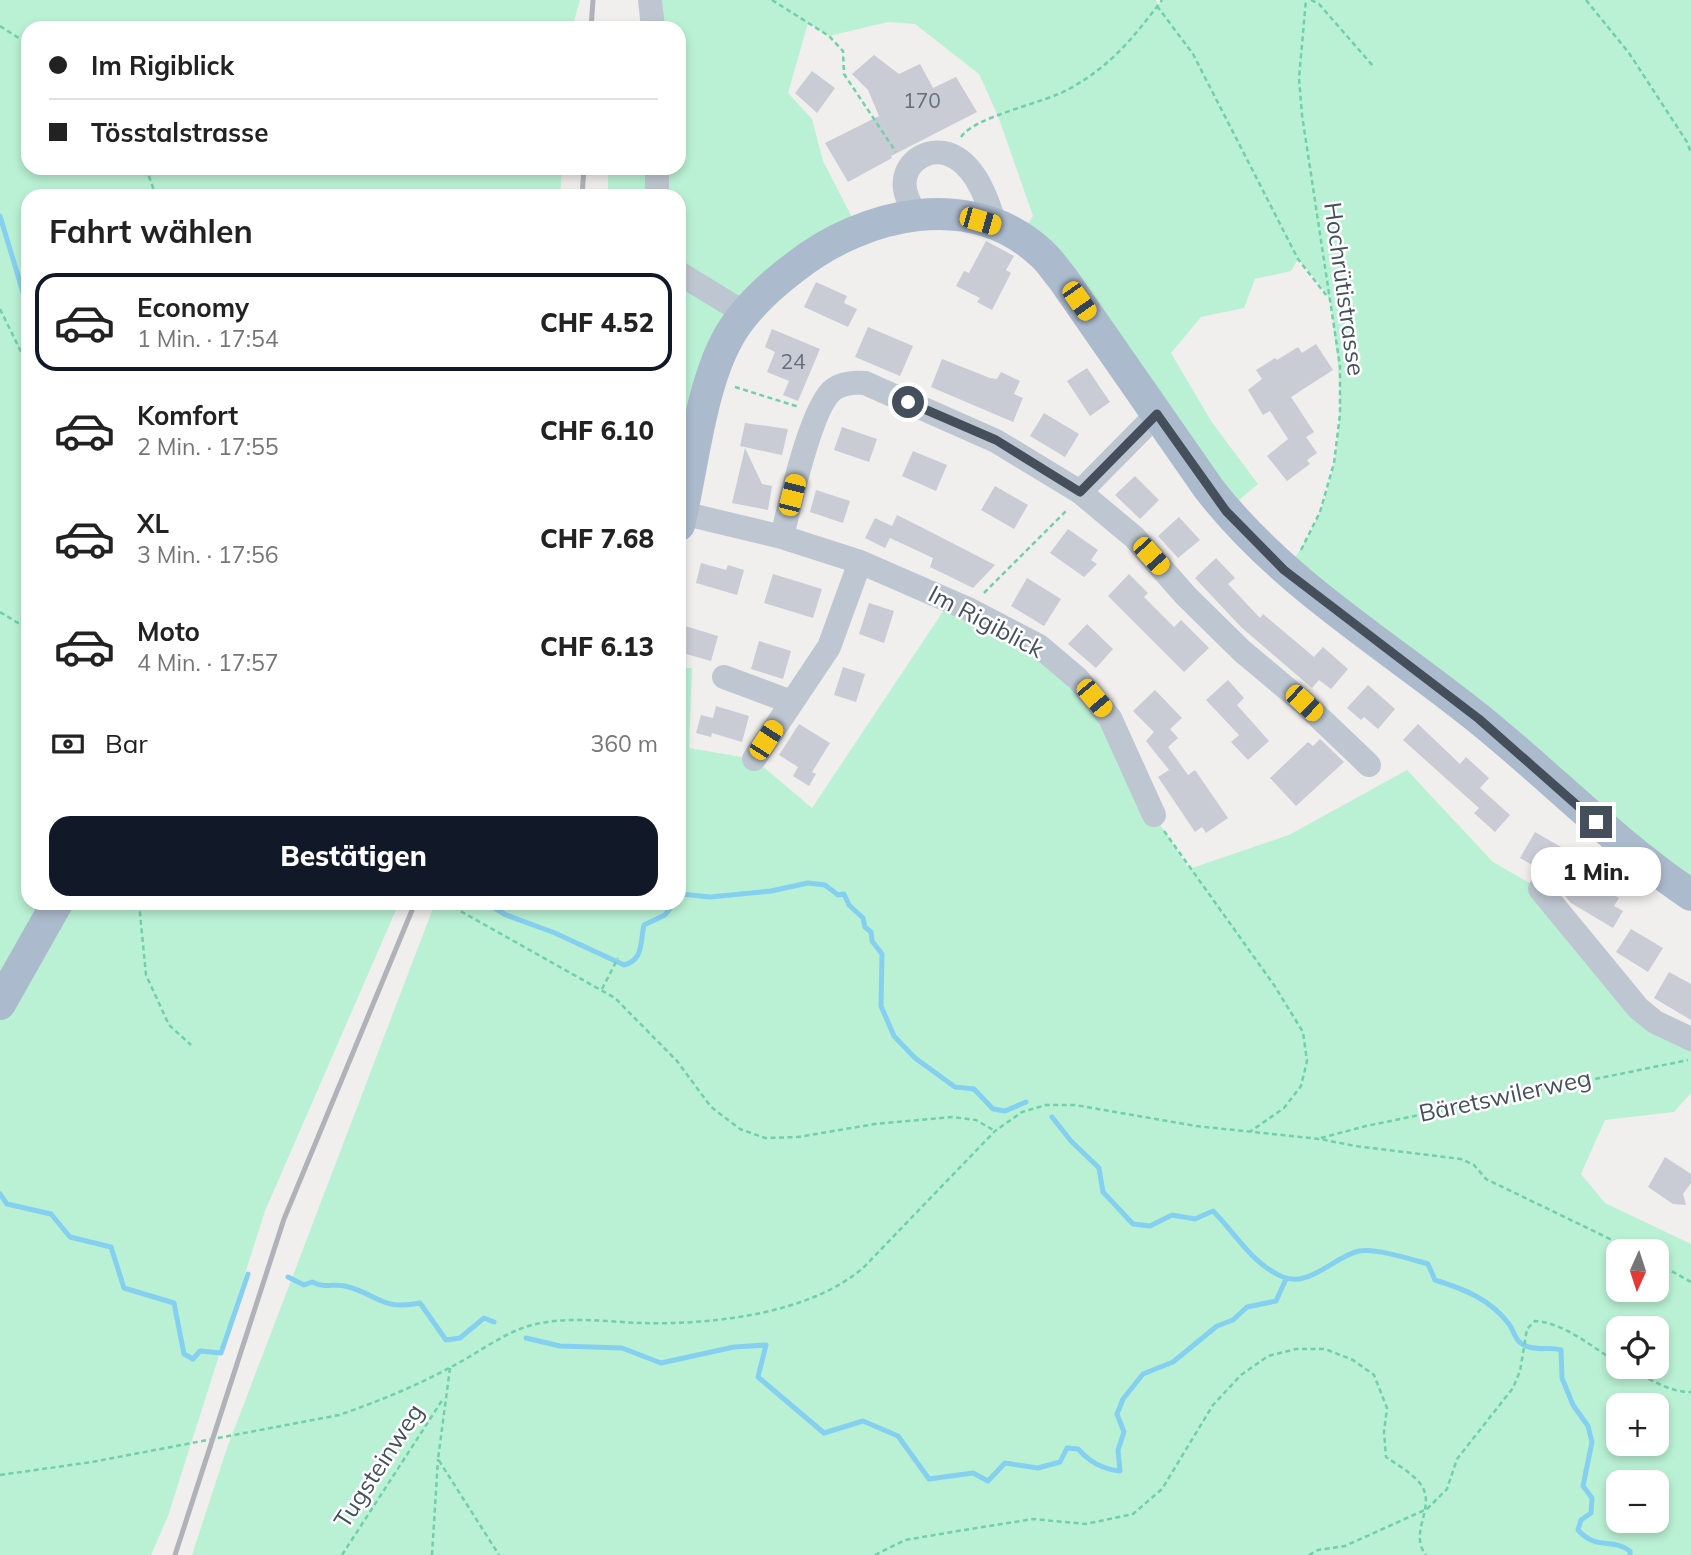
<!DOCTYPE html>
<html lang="de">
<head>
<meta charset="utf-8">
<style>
  body { margin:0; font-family:Mulish,sans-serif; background:#f6f6f6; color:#222; height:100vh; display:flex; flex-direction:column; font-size:26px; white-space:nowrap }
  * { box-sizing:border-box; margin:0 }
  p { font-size:23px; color:#767676 }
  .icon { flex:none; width:38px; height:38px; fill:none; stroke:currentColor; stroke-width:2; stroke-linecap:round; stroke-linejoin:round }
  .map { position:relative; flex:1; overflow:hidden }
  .side { position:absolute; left:21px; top:189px; width:665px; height:721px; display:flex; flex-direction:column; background:#fff; border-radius:21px; box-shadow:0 4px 10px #0003 }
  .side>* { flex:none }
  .hud { position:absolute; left:21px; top:21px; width:665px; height:154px; border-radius:21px; box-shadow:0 4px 10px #0003; display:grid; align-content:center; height:154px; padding:0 28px; background:#fff }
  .needle { width:46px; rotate:183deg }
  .fabs { position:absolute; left:1606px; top:1239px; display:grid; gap:14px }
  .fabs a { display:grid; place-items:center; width:63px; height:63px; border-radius:14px; background:#fff; box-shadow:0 4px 10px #0003; font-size:35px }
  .end { position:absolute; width:32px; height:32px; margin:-16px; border:9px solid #454f5c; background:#fff; box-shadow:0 0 0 4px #fff }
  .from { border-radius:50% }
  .bubble { position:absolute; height:49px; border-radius:21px; background:#fff; box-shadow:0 4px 10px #0003; font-size:23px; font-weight:800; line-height:49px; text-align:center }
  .car { position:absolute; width:21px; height:42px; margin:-21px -10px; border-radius:9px; box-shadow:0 0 5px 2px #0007; background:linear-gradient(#f5c518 24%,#345 0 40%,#f5c518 0 76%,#345 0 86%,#f5c518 0) }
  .hud b { display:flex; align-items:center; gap:24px; height:66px; font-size:26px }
  .hud b+b { border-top:2px solid #e0e0e0 }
  .hud i { width:18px; height:18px; background:#222 }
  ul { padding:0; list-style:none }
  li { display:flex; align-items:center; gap:21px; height:98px; margin:0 14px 10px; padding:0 14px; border:4px solid transparent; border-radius:21px }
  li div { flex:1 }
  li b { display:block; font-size:26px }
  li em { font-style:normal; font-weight:800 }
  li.active { border-color:#111827 }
  li>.icon { width:63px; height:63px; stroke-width:1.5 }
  h2 { padding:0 28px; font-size:32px; line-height:84px }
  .pay { display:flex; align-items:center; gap:18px; height:77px; padding:0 28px; font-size:26px }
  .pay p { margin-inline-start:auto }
  .cta { display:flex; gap:14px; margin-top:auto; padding:14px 28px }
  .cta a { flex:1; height:80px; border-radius:21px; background:#111827; color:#fff; font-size:28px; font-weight:800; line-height:80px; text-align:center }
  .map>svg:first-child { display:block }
  .green { fill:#baf1d4; fill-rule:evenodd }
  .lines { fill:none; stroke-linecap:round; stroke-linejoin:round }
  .stream { stroke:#85d0f0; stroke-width:5 }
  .building { fill:#c9ccd4 }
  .path { stroke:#70d0a9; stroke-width:2.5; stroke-dasharray:5 3.5; stroke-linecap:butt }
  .minor { stroke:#bec7d1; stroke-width:24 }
  .major { stroke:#acbace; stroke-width:32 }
  .rail { stroke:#b0b2b9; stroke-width:5 }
  .route { stroke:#454f5c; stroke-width:9 }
  .labels { text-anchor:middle; stroke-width:5; stroke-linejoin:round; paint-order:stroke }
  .number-label { font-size:21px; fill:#666e7a }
  .street-label { font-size:24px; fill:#454f5c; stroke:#fff }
</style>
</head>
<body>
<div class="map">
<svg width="1691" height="1555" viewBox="0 0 1691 1555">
  <rect width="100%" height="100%" fill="#f1eeee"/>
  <!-- green -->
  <path class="green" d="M0,0H580L572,28H28V168H562L560,196H28V903H399L265,1211L168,1516L151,1555H0Z
    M650,0H1156L1158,5L1162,0H1691V892L1293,560C1340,497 1347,409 1334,334C1333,323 1333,307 1328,297C1322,284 1308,271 1298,259L1291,271L1255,279L1244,308L1201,317L1171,353L1211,421L1258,484L1226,511L1019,237L1033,216L998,116L979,74L915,24L888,22L829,36L808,23L788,93L812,119L823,161L858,229L746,314L679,525V196H608V168H679V28H648Z
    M950,601L1078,679L1154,815L1189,869L1289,835L1407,770L1493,862L1540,889L1638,1008L1691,1039V1093L1674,1112L1605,1120L1581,1174L1605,1203L1691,1244V1555H192L226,1451L435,903H679V668H692L689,748L754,759L812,808ZM1619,1251H1657V1290H1619ZM1619,1328H1657V1367H1619ZM1619,1405H1657V1444H1619ZM1619,1482H1657V1521H1619Z"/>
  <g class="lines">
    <!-- stream -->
    <path class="stream" d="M0,216L28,309
      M679,896L681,894L710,897L771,891L808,883L825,885L838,895L844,894L849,905L863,918L865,927L871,932L872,941L882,954L881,1006L894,1036L915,1058L955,1087L974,1089L993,1109L1005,1111L1026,1102
      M486,903L506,915L555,933L624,965C644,960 640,942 644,925L665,915L674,903
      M1052,1117L1071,1141L1099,1168L1103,1192L1133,1224L1150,1226L1172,1215L1195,1219L1213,1211C1236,1234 1252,1264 1283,1277C1309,1288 1335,1256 1359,1251C1376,1248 1410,1259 1428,1264L1435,1280C1464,1289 1490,1299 1509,1324C1515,1332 1514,1340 1524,1345C1537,1352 1548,1346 1561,1350L1562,1378L1573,1405L1588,1426L1592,1442L1583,1486L1592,1498L1591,1513L1581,1520L1578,1530C1597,1551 1610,1537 1630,1551V1555
      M0,1194L7,1204L51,1214L70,1237L111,1247L124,1288L174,1303L184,1354L193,1359L200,1351L221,1353L248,1274
      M288,1277L304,1285L312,1282C327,1289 332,1283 345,1286C378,1294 381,1311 420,1303L446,1340L460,1338L484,1318L494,1322
      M526,1338L560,1346L622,1348L661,1363L734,1347L766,1345L758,1377L824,1433L863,1421L898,1436L929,1479L973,1473L988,1481L1005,1463L1038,1468L1060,1462L1067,1448L1078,1449C1090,1462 1102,1469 1120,1471L1118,1450L1124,1432L1117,1414L1123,1399L1143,1374L1173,1362L1217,1326L1233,1320L1247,1307L1276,1301L1286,1279"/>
  </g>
  <!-- building -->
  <path class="building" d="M874,55L899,74L920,64L933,88L956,77L977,112L891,156L892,158L848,182L825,143L879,116L868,90L852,74Z
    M812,71L835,88L817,113L795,93Z
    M986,241L1014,256L1006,270L1011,273L992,310L977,302L980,298L956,286L964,271L969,273Z
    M816,282L847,296L844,303L857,309L848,327L804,307Z
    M868,327L913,346L900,376L855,357Z
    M772,329L820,349L798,401L783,395L789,381L767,372L775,352L765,347Z
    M1316,344L1333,370L1291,397L1314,432L1306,437L1317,453L1307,460L1310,464L1287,481L1267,456L1288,439L1270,411L1263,415L1248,390L1262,379L1256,370L1275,358L1277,360L1298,347L1302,353Z
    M942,359L990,378L997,379L1001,372L1020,381L1014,394L1023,398L1013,422L931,387Z
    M1087,368L1110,402L1090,416L1067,381Z
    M1044,413L1079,434L1065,457L1030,436Z
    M745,423L788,429L782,455L740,446Z
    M842,427L877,439L869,462L834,450Z
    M745,448L762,484L772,486L768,510L732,503Z
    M913,451L947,465L936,491L902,476Z
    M1135,476L1159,500L1140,519L1115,495Z
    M995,486L1028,505L1014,529L981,510Z
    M816,490L850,501L843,523L810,512Z
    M897,515L923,528L995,565L973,588L930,567L933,558L890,538L885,548L865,538L875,518L892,526Z
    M1179,517L1200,540L1178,558L1158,536Z
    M1068,529L1098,550L1091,560L1097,564L1084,577L1050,553Z
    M1216,558L1235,578L1228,584L1260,618L1263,614L1314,657L1323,647L1348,669L1331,689L1319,680L1312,688L1241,627L1195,578Z
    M701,563L726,570L728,565L744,570L737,595L696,583Z
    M773,574L822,589L813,618L764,603Z
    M1129,574L1148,593L1144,597L1174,627L1181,620L1209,648L1184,672L1108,596Z
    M1027,578L1061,599L1044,626L1011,606Z
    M869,603L894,611L884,643L859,634Z
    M1087,624L1113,649L1096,668L1068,644Z
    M685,626L718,636L711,661L679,652Z
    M759,641L791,651L783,679L751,669Z
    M843,667L865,674L856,702L834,695Z
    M1228,680L1244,698L1237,705L1269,741L1248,760L1231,742L1239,735L1206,700Z
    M1368,685L1395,709L1378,729L1364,717L1361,720L1347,708Z
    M1155,690L1182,718L1170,729L1178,738L1168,747L1188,775L1195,770L1228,818L1206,833L1202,827L1195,832L1158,777L1169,770L1146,741L1154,732L1133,711Z
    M716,706L749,716L742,742L712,733L711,737L696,733L701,715L713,718Z
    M799,724L830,743L812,772L816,774L809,786L793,776L798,767L779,755Z
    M1418,724L1460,764L1466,757L1489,778L1480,788L1510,815L1495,832L1474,813L1479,808L1403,740Z
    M1320,739L1344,762L1296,806L1270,778L1308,742L1313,746Z
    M1535,832L1568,851L1561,863L1619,898L1614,906L1623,911L1613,928L1571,903L1565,896L1571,888L1520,858Z
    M1631,929L1663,948L1648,972L1616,952Z
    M1669,972L1691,984V1020L1654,998Z
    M1665,1157L1691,1174V1183L1683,1194L1686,1205L1673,1204L1648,1187Z"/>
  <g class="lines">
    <!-- path -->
    <path class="path" d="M772,0L829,36L843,51L844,74L896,152
      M1311,0L1319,4L1373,66
      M1586,0L1629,53L1687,142L1691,153
      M1157,6L1193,54L1298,259L1326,295
      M0,26L28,44
      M961,137C975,116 1045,103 1069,89C1112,65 1133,38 1162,0
      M146,168L156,196
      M0,309L28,366
      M735,387L799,407
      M1301,550L1320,512L1334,463L1340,414V366L1302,115L1299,78L1306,0
      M984,593L1068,509
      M0,612L28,629
      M1164,831L1274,985L1303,1032L1307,1061L1301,1086L1284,1108L1251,1131
      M139,903L146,975L169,1025L191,1045
      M446,903L615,998L677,1061L711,1107L740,1129L765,1138L798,1137L875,1124L952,1117L976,1120L995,1131
      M602,989L618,958
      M1321,1138L1366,1126L1688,1060
      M1657,1263L1691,1282
      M1626,1367C1648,1377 1666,1392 1691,1392
      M450,1368L438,1459L499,1555
      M0,1475L92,1462L339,1415C377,1402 416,1386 451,1367C479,1353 505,1331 536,1324C569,1316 608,1322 642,1323C711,1325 811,1314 864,1267L995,1131L1022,1112L1046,1105H1075L1196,1126L1320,1139L1355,1146L1461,1159L1474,1165L1486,1179L1635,1251
      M342,1555L443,1399
      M432,1555L438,1459
      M875,1555L905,1540L958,1531L1033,1519L1086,1524L1133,1514L1162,1489L1213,1405L1241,1375L1268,1356L1296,1349H1325L1353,1360L1374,1375L1387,1408L1384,1432L1386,1457C1396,1464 1409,1471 1418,1481C1440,1504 1407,1532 1426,1555
      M1309,1555L1318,1550L1345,1546L1427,1509L1447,1489L1457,1459L1513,1388L1520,1371L1527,1329L1535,1321C1566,1323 1592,1348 1619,1363"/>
    <!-- minor -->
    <path class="minor" d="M650,0L653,28
      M657,196V168
      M915,214C911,206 906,197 905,189C901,164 926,147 948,154C975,163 988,200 995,225
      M679,273L746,314
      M1080,492L1157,414
      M682,513L782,537L860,562L968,609L1039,646L1078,679L1110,718L1154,815
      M782,537C789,508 811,405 834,389C843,383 854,382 865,383L996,441L1080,492L1134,537L1186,596L1242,651L1304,703L1369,765
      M724,677L791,702
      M754,759L829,647L860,562
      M1540,889L1638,1008L1655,1022L1691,1039"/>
    <!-- major -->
    <path class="major" d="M679,525C693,467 700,387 729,336C744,310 771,285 795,267C864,213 971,187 1042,254C1050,261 1056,271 1063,279L1209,489C1283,584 1386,644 1479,719C1551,777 1614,843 1691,895
      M0,1004L57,903"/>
    <!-- rail -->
    <path class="rail" d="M591,28L593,0
      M582,196L584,168
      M175,1555L284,1219L415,903"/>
  </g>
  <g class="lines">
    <!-- route -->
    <path class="route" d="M908,402L996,440L1080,492L1157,414L1226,511L1284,570L1479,719L1596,822"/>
  </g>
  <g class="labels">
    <!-- number labels -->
    <g class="number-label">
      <text x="922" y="108">170</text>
      <text x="793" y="369">24</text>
    </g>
    <!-- street labels -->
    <g class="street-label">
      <text transform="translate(1344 289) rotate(82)" y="8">Hochrütistrasse</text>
      <text transform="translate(986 622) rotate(28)" y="8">Im Rigiblick</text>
      <text transform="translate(1505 1096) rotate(-12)" y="8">Bäretswilerweg</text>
      <text transform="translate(379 1466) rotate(-57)" y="8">Tugsteinweg</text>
    </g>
  </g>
</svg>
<div class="fabs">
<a><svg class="needle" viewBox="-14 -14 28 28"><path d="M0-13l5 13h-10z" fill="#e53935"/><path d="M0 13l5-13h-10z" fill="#767676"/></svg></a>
<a><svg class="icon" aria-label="locate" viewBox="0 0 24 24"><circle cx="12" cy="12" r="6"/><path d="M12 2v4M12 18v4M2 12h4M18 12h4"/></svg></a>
<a>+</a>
<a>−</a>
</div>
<i class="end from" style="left:908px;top:402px"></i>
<i class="end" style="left:1596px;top:822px"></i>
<div class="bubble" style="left:1531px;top:847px;width:130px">1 Min.</div>
<i class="car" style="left:980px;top:221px;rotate:106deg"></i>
<i class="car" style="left:1079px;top:301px;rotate:145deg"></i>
<i class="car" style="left:792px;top:495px;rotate:14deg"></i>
<i class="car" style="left:1151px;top:556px;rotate:138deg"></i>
<i class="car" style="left:1094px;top:698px;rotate:140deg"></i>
<i class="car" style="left:1304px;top:703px;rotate:133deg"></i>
<i class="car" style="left:766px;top:740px;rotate:33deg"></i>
<div class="hud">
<b><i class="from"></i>Im Rigiblick</b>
<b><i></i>Tösstalstrasse</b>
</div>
<section class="side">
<h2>Fahrt wählen</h2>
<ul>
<li class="active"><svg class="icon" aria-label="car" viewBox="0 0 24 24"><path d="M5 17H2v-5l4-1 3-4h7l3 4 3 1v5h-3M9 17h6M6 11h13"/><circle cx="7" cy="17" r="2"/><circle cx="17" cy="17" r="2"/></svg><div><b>Economy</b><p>1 Min. · 17:54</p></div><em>CHF 4.52</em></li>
<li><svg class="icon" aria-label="car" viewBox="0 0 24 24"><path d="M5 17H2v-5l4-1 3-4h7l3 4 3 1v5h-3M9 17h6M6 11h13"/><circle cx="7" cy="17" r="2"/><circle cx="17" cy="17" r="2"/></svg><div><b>Komfort</b><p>2 Min. · 17:55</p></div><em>CHF 6.10</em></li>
<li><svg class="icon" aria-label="car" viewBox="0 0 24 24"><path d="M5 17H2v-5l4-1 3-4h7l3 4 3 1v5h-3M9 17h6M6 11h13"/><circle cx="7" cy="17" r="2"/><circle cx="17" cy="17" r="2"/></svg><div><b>XL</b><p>3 Min. · 17:56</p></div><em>CHF 7.68</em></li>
<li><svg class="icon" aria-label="car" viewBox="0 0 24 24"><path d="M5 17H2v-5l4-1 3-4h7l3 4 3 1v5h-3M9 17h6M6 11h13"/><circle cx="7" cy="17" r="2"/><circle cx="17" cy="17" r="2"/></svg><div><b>Moto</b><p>4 Min. · 17:57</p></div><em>CHF 6.13</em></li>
</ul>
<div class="pay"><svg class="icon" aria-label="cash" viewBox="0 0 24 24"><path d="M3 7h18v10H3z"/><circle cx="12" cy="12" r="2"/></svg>Bar<p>360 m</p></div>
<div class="cta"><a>Bestätigen</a></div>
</section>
</div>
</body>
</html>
